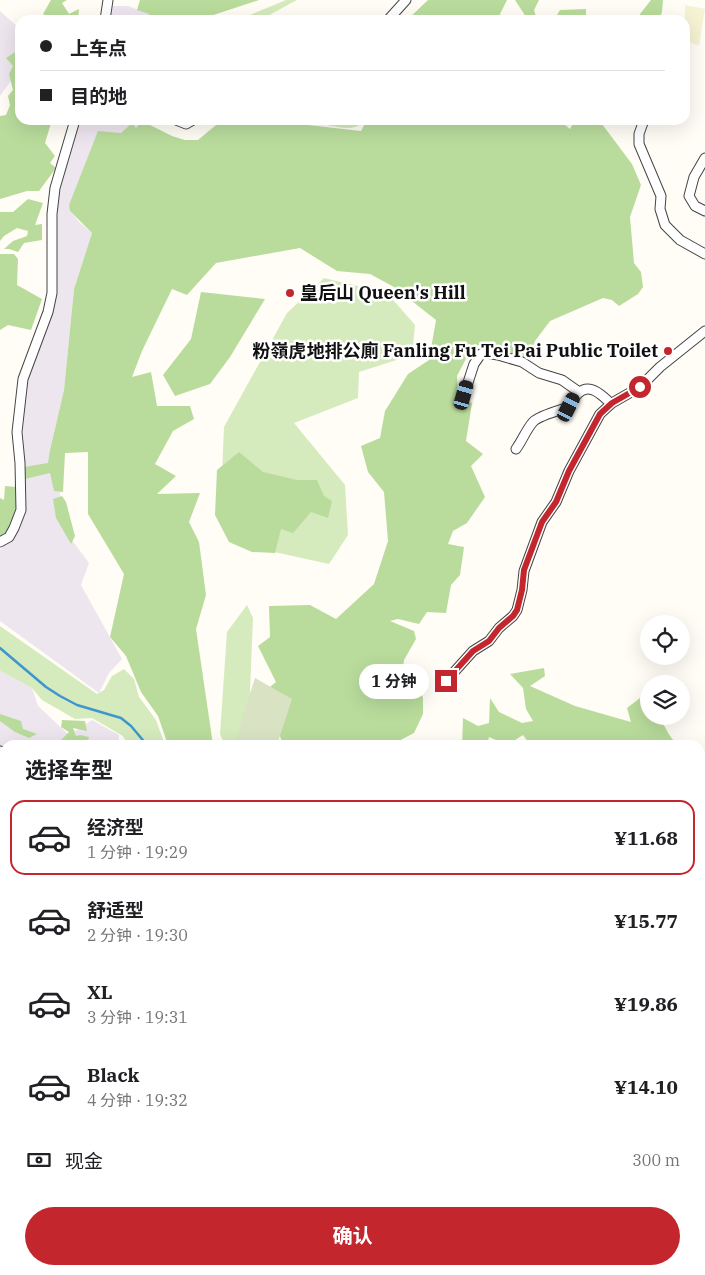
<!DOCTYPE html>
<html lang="zh">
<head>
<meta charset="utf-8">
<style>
  body { margin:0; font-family:"IBM Plex Serif","Noto Sans SC",serif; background:#f2f2f2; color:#202124; height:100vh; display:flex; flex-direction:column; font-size:19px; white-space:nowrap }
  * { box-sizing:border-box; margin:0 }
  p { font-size:16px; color:#757577 }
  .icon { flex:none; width:28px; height:28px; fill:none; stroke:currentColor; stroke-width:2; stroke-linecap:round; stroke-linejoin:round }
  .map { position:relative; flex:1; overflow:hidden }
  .sheet { position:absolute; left:0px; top:740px; width:705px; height:535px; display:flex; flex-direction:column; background:#fff; border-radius:15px 15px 0 0; box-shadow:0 5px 20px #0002 }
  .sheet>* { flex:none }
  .guide { position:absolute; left:15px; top:15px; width:675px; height:110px; border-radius:15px; box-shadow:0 5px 20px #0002; display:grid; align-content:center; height:110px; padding:0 25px; background:#fff }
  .tools { position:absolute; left:640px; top:615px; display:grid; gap:10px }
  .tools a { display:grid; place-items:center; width:50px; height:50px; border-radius:50%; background:#fff; box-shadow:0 5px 20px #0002; font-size:25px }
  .end { position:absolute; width:22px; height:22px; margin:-11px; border:6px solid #c4262e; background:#fff; box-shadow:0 0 0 2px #fff }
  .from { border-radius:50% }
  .bubble { position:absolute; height:35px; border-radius:18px; background:#fff; box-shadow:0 5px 20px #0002; font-size:16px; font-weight:700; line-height:35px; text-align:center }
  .car { position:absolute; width:15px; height:30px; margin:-15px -8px; border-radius:6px; box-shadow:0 0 4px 1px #0007; background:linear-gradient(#222 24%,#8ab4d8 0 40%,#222 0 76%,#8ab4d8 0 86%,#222 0) }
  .guide b { display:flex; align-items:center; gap:18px; height:48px; font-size:19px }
  .guide b+b { border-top:1px solid #e0e0e0 }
  .guide i { width:12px; height:12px; background:#202124 }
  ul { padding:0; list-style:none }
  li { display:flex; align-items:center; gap:15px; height:75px; margin:0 10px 8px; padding:0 15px; border:2px solid transparent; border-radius:15px }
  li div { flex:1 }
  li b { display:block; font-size:19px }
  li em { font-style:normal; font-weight:700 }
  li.on { border-color:#c4262e }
  li>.icon { width:45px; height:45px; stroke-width:1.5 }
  h2 { padding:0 25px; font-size:22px; line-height:60px }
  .pay { display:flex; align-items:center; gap:12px; height:55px; padding:0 25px; font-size:19px }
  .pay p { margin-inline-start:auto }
  .cta { display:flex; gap:10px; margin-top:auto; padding:10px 25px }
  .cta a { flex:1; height:58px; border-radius:30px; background:#c4262e; color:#fff; font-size:20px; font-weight:700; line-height:58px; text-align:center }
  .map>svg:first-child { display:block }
  .industrial { fill:#eee6ef }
  .farmland { fill:#f6f3d4 }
  .green { fill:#d5ebbd }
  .forest { fill:#b9dc9c }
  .cemetery { fill:#d9e3c4 }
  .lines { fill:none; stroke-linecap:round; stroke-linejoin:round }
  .stream { stroke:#3f96cf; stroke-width:2.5 }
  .highway-tunnel { stroke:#dbdad3; stroke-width:14; stroke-dasharray:14 7; stroke-linecap:butt }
  .minor-casing { stroke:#444; stroke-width:11 }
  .minor { stroke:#fff; stroke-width:9 }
  .route { stroke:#c4262e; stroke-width:6 }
  .poi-dot { fill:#c4262e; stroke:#fff; stroke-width:2 }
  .labels { text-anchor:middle; stroke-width:5; stroke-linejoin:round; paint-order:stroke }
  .poi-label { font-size:18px; font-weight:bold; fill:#111; stroke:#fff; text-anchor:start }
</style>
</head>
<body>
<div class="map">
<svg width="705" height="1275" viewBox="0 0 705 1275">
  <rect width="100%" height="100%" fill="#fffdf5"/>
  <!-- industrial -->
  <path class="industrial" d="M112,6H128L149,14L150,20H108Z
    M0,11L20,29V63L13,78L0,96Z
    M80,120H143L136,128L132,124L121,133L70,211L79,222L92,233L74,289L64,390L50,450L56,452L63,528L89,563L81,585L122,659L109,673L99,693L0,621V550L14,536L25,504L23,428L27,385L56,292L55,247L59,194Z
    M0,671L32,688L38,706L69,735L92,720L119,735L118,745H5V753L0,747Z
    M0,789L5,791V852L0,848Z"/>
  <!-- farmland -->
  <path class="farmland" d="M685,5L705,9L699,46L685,40Z"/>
  <!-- green -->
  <path class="green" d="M286,0H297L260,20H238Z
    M324,120H365C354,135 330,125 315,122Z
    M324,278L387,293L415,325L412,355L359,372L358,398L294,423L345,485L348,535L329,564L242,545L220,521L224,427L287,313Z
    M247,605L253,618L250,691L263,716L242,745H225L220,734L227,632Z
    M0,626L97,694L104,690L112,676L124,669L134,679L139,697L156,720L165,745H128L123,736L92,718L75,719L42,700L32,688L0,671Z
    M0,877L5,882V1040L0,1037Z
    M28,1270H172L166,1275H28Z
    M174,1270H392L388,1275H176Z
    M457,1270H681L682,1275H451Z"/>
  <!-- forest -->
  <path class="forest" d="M51,0H67L62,3L69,14L79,9L78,20H53L43,14Z
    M140,0H259L198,20H150L149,14L137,10Z
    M428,0H507L500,14L503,20H407Z
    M515,0H539L534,10L537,20H528Z
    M651,0H663L662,12L659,20H640V14Z
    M586,9V20H554L560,10Z
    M20,49V120H59L51,123L45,143L55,156L50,163L56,168L39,191H27L0,199V116L6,115L10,105L8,96L13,90L9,74L13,66L6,58Z
    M143,120H151L150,125L172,136L185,140H198L222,120H301L308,125L361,131L367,120H559L570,129L575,120H599L632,164L641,185L630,217L634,263L641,272L643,287L638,294L619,306L612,300L603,298L550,321L535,341L527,361L507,359L501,349L480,344L470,351L457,376L458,399L472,403L466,441L483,454L471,466L485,497L467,523L453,531L448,544L464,547L460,575L451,585L446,613L427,612L419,624L398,619L390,621L414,631L416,639L404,660L402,676L418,682L423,698V714L414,733L391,745H283L265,691L276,682L258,646L270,637L269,606L310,605L336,619L374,584L388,541L384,492L368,472L361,446L380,438L385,411L408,374L429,360L436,320L394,287L370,274L337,271L300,248L216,263L187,295L172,289L142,351L132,377L151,372L157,406H190L194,419L173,431L155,464L176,476L157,494L200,493L189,522L199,542L206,595L196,629L213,745H168L158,716L141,692L126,656L110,637L124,574L88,514V452L65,453L63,492L54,491L50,473L21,480L24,467L48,463L50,450L64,390L74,289L92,233L70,211L69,205L98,131L121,133L132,123L136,128Z
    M28,199L43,203L35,225L42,224V240L24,243L18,252L9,249H4L13,241L27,236L28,231L17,228L4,236L0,241V212H13Z
    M0,254H14L18,259L17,285L42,299L31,330L8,325L0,330Z
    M201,292L265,299L230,357L210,384L175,396L163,375L191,339Z
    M239,452L263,472L297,480H317L324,496L332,501L328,518L311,512L293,533L281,529L275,553L252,552L229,542L215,515L217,470Z
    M5,486L16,487L24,506L0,546V498L4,500Z
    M62,496L66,502L75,536L71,544L56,518L53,499Z
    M544,668L545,676L530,686L575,706L631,722L627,708L640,698L649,708V716H657C666,725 668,737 678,745H530L523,735L507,745L489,737L487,745H462L463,718L478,726L489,723L490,698L499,712L522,723L533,721L526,709L523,688L510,674Z
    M0,714L21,721L23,729L37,734L29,738L15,732L0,721Z
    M62,720L85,721L87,731L73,728L76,736L80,735L89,737L87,744L78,741L75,745H59L60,741L69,732L61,727Z
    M705,755V919L702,917L700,919V763Z
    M0,1037L5,1040V1225L0,1233Z
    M700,1169L705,1172V1187L700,1195L705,1201V1275H683L681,1270H700Z
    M392,1270H457L451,1275H389Z"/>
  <!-- cemetery -->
  <path class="cemetery" d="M255,678L292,699L277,745H234Z"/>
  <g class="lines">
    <!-- stream -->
    <path class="stream" d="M0,648L46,687L60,696L77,705L121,718L131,726L147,745
      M700,974L705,975"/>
    <!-- highway-tunnel -->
    <path class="highway-tunnel" d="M0,1108L5,1122
      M0,1206L5,1220
      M24,1270L25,1275
      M60,1270L62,1275"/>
    <defs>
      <path id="minor" d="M105,20L108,0
        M388,20L406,0
        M176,120L186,124L193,120
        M644,120L639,134V144L661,196L660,209L665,225L680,240L705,254
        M705,158L694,177L689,196L695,206L705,211
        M464,395L474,364L481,354L486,353L498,355L522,362L539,373L562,380L579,392
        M516,449C522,441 526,430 533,422C538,416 560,410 569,407C581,382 593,385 611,404
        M0,542L9,537L14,528L21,510L20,463L17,432L23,379L48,312L52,293V214L55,188L75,120
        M446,681L473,651L489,641L499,628L513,616L517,610L522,590L524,571L542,522L556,502L569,471L600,414L612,403L640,387L660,367L705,331
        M0,751L5,755
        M700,1113H705
        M700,1164L705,1163
        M700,1190L705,1193
        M700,1236L705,1247"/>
    </defs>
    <!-- minor casing -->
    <use href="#minor" class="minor-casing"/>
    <!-- minor -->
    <use href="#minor" class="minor"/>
  </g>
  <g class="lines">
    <!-- route -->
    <path class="route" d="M446,681L473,651L489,641L499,628L513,616L517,610L522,590L524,570L542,522L556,502L569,471L600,414L612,403L640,387"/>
  </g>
  <!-- markers -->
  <g class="poi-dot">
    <circle cx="290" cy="293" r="5"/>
    <circle cx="668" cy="351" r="5"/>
  </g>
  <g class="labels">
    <!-- poi labels -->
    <g class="poi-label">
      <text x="300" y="299">皇后山 Queen's Hill</text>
      <text x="658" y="357" text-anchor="end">粉嶺虎地排公廁 Fanling Fu Tei Pai Public Toilet</text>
    </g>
  </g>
</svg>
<div class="tools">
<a><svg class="icon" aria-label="locate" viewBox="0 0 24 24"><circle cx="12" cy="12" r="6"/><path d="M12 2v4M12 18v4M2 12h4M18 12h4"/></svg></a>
<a><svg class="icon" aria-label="layers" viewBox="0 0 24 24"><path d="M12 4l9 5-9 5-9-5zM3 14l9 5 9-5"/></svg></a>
</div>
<i class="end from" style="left:640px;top:387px"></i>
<i class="end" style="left:446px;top:681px"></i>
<div class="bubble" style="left:359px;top:664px;width:70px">1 分钟</div>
<i class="car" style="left:464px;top:395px;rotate:16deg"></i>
<i class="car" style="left:569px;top:407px;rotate:27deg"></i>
<div class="guide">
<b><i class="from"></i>上车点</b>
<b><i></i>目的地</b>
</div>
<section class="sheet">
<h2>选择车型</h2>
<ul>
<li class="on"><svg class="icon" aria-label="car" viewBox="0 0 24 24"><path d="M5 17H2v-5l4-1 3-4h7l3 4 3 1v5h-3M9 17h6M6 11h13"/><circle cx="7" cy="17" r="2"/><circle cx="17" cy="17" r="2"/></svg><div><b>经济型</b><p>1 分钟 · 19:29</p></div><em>¥11.68</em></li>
<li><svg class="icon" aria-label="car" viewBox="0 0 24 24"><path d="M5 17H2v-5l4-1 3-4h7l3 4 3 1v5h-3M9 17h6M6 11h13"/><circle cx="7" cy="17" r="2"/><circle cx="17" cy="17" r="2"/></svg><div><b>舒适型</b><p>2 分钟 · 19:30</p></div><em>¥15.77</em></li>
<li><svg class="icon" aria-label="car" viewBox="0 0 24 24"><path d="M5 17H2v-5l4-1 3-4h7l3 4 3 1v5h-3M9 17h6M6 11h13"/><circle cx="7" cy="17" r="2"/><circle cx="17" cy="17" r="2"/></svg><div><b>XL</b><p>3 分钟 · 19:31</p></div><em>¥19.86</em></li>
<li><svg class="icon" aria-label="car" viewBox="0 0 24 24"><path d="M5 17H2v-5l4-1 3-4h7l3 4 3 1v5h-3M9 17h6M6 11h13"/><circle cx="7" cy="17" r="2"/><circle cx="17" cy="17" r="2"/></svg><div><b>Black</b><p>4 分钟 · 19:32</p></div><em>¥14.10</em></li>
</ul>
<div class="pay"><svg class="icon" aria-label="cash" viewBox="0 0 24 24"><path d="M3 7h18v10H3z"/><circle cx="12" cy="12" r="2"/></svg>现金<p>300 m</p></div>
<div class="cta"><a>确认</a></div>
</section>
</div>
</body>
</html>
